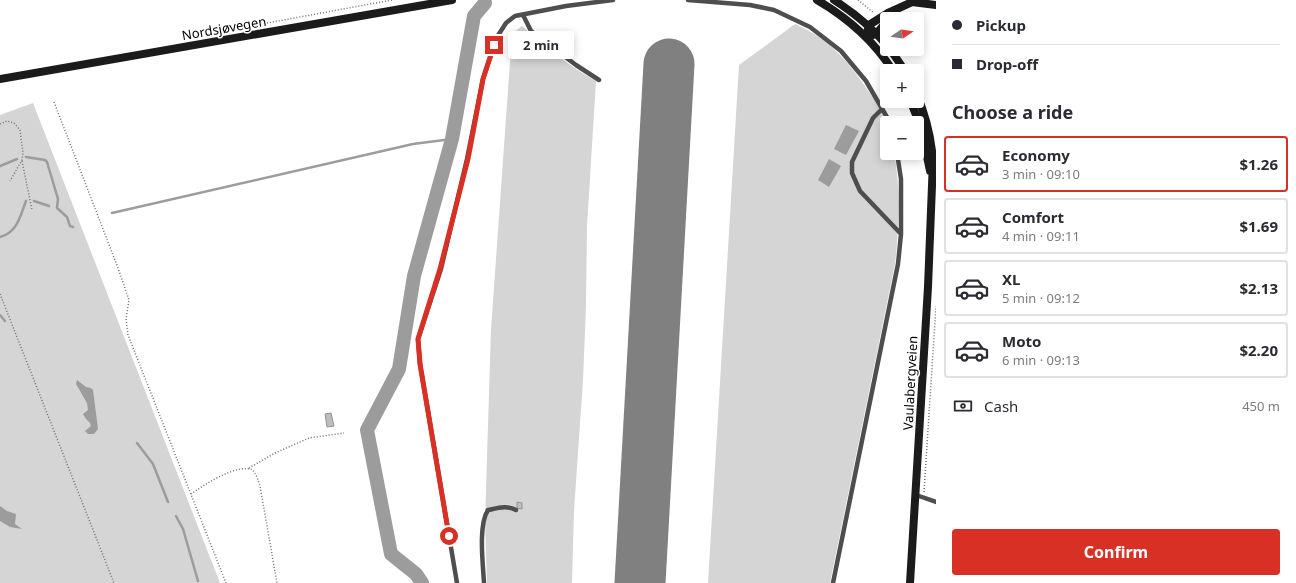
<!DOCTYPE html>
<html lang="en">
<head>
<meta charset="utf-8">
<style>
  body { margin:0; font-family:"Noto Sans",sans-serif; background:#f2f2f3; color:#2b2b33; height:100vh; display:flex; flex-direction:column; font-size:15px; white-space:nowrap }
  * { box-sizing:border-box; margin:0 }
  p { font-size:13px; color:#7c7c81 }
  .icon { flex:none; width:22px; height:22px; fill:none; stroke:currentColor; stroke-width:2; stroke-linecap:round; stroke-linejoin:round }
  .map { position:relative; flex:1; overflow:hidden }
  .side { display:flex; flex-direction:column; background:#fff; width:360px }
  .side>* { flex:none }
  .hud { display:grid; align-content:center; height:88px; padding:0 16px; background:#fff }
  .needle { width:26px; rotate:77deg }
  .fabs { position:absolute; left:880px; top:12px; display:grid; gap:8px }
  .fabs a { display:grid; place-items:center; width:44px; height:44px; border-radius:4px; background:#fff; box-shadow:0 2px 10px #0003; font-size:20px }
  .end { position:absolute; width:18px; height:18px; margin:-9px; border:5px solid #d93025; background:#fff; box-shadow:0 0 0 2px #fff }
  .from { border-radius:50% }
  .bubble { position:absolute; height:28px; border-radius:4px; background:#fff; box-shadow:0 2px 10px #0003; font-size:13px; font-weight:700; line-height:28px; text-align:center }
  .hud b { display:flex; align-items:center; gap:14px; height:38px; font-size:15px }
  .hud b+b { border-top:1px solid #e1e1e2 }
  .hud i { width:10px; height:10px; background:#2b2b33 }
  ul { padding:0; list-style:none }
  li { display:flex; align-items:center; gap:12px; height:56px; margin:0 8px 6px; padding:0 8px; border:2px solid #e1e1e2; border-radius:4px }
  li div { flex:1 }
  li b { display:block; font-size:15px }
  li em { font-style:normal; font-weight:700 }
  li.selected { border-color:#d93025 }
  li>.icon { width:36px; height:36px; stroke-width:1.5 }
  h2 { padding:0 16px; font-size:18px; line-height:48px }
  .pay { display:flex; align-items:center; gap:10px; height:44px; padding:0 16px; font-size:15px }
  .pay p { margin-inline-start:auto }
  .button { display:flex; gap:8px; margin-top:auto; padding:8px 16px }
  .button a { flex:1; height:46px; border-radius:4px; background:#d93025; color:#fff; font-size:16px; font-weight:700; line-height:46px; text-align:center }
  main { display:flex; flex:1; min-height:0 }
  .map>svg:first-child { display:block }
  .green { fill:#d5d5d5 }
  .water { fill:#9c9c9c }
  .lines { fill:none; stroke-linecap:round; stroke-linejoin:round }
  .stream { stroke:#9c9c9c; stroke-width:2.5 }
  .river { stroke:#9c9c9c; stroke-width:14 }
  .runway { stroke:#808080; stroke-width:51 }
  .building { fill:#bebebe; stroke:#929292 }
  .path { stroke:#707070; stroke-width:1.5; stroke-dasharray:1 2; stroke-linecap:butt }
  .lane { stroke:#4e4e4e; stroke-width:4.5 }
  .secondary { stroke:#1b1b1b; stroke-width:8 }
  .route { stroke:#d93025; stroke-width:5 }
  .labels { text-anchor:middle; stroke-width:3; stroke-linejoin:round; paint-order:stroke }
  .street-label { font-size:13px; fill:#000; stroke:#fff }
</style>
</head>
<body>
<main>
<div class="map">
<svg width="936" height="583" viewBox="0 0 936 583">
  <rect width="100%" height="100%" fill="#fff"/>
  <!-- green -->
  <path class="green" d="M795,24C831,40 848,61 869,92C875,101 884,114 887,125C888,134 887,144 887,153H894C901,190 899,227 895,264L830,583H708L739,65Z
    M522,26C545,47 569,66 596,81L587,226L586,306L583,380L574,511L572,583H487L485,522L491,329L512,34Z
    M33,103L220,583H0V115Z"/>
  <!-- water -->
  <path class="water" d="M846,125L859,131L846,155L834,149Z
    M829,159L841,166L829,187L818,180Z
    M77,380L86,387L91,388L93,390L98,429L94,434H88L85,431L91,426L90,423L86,419L83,414L88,410L87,403L76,384Z
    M0,506L7,511L16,514L15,524L22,529L10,527L0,521Z"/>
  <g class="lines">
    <!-- stream -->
    <path class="stream" d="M26,157L45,160L47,162L58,199L57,208L67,217L70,226L73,227
      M0,166L17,159
      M34,201L49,206
      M112,213L413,144L452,139
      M0,237C18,232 20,216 26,201
      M0,315L5,321
      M137,443L153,464L168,502
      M176,516L183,529L198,581"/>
    <!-- river -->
    <path class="river" d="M422,583L416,574L391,554L367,430L399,369L414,276L452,139L474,16L485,3"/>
    <!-- runway -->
    <path class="runway" d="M640,583L669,64"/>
  </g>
  <!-- building -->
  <path class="building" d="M331,413L334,426L327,427L325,414Z
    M517,502L522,503V509L517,508Z"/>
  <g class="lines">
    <!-- path -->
    <path class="path" d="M858,0L874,13
      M202,35L392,0
      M901,49L904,54
      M917,77L921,88
      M54,102L118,268L129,300L126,319L128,335L226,583
      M0,124L7,121L14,123L20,130L23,153L22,160L10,181
      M22,161L32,210
      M0,294L114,583
      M249,468L275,453L309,438L344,433
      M924,492L936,306
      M191,494C204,485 237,463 253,470L257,477L260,486L277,583"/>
    <!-- lane -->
    <path class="lane" d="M688,0L750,5L774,10L810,27L841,51L866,81L888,119L889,123
      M523,15L531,31L576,65L599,80
      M882,109L873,118L852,162V173L860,191L901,234
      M916,495L936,502
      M457,583L420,364L418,339L441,269L467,159L483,79L497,37L506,23L515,16L566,6L613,0
      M484,583C483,564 478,525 488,510C498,508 507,505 516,510
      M833,583L898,264L901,234V179L897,153"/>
    <!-- secondary -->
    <path class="secondary" d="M817,0C848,18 874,41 893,71
      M834,0C854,13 872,27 887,46
      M873,35L877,33L887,21
      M866,37L869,25L888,13L912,2L936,5
      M890,49L905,71
      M0,79L452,0
      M910,101C921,123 925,147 930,171
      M910,583L928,287L933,160C931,137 926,116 917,95"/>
  </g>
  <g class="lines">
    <!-- route -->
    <path class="route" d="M449,536L420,364L418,339L440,269L468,159L483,79L494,45"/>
  </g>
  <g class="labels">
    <!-- street labels -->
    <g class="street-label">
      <text transform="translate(224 28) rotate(-10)" y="5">Nordsjøvegen</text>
      <text transform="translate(910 383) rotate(-87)" y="5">Vaulabergveien</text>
    </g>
  </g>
</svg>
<div class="fabs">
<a><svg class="needle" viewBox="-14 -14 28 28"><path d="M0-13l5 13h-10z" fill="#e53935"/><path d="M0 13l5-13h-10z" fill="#7c7c81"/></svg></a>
<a>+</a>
<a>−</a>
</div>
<i class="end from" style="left:449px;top:536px"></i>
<i class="end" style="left:494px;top:45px"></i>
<div class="bubble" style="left:508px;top:31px;width:66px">2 min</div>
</div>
<section class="side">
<div class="hud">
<b><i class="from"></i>Pickup</b>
<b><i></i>Drop-off</b>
</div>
<h2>Choose a ride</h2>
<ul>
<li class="selected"><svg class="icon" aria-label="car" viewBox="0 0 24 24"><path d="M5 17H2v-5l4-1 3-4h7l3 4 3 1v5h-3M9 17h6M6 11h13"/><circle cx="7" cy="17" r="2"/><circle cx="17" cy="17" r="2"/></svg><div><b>Economy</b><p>3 min · 09:10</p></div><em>$1.26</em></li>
<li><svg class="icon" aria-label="car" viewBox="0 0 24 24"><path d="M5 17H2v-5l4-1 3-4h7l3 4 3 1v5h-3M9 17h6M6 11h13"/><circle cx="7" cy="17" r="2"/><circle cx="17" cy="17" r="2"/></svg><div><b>Comfort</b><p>4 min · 09:11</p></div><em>$1.69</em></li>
<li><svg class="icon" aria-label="car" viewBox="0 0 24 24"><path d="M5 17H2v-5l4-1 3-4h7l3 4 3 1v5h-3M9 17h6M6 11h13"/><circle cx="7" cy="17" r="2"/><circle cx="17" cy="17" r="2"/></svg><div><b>XL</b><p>5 min · 09:12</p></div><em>$2.13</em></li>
<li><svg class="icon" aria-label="car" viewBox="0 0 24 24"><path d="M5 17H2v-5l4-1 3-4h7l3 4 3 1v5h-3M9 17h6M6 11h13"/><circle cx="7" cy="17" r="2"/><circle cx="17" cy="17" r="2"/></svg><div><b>Moto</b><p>6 min · 09:13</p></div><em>$2.20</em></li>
</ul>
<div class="pay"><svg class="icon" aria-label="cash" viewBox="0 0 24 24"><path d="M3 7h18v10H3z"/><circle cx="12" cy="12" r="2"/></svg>Cash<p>450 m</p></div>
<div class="button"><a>Confirm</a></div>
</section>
</main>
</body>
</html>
